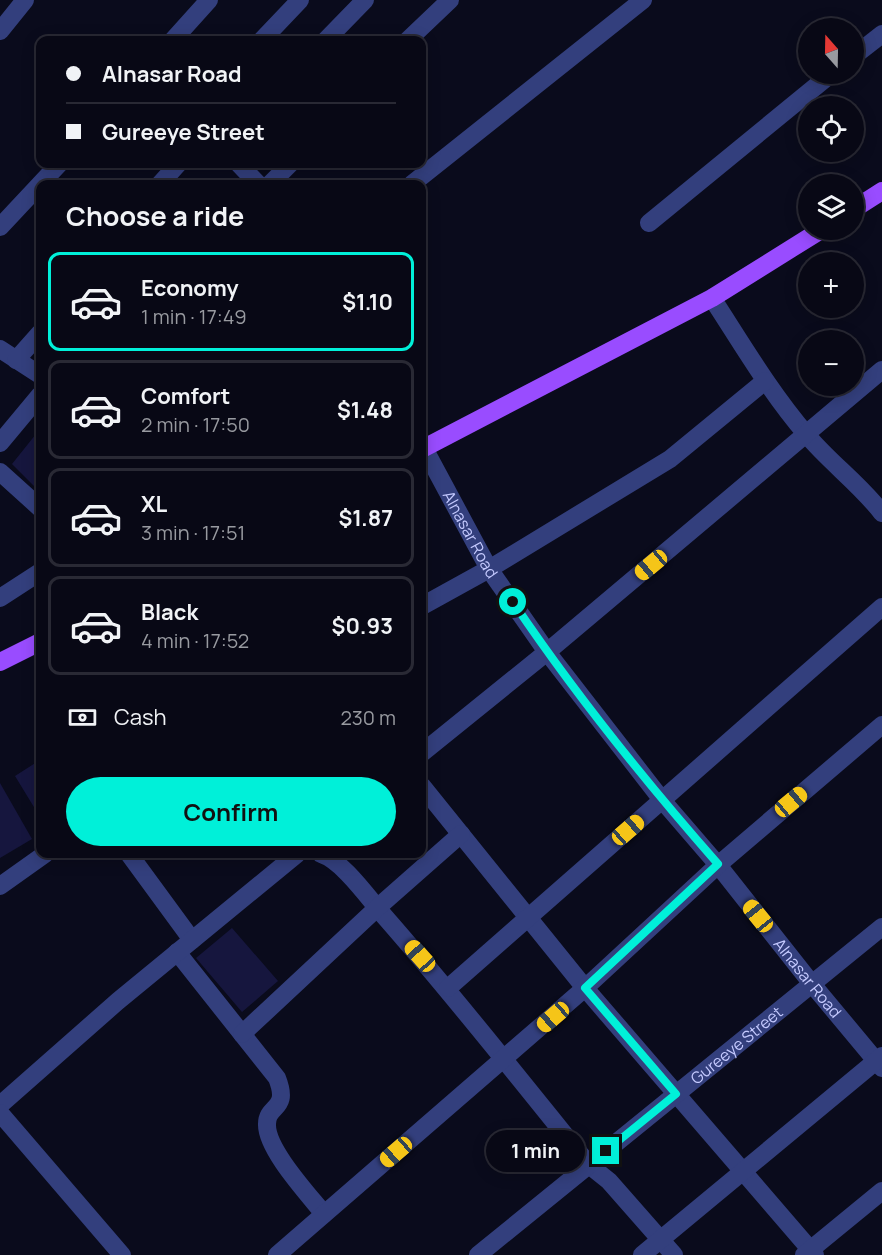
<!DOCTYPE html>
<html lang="en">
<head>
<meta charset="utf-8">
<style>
  body { margin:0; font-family:Manrope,sans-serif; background:#161622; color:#f1f3f6; height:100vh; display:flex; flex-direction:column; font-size:22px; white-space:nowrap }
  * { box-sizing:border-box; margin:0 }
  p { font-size:20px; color:#989aa0 }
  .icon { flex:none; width:33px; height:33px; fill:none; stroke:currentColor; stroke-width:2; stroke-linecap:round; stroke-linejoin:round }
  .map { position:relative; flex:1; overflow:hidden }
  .panel { position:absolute; left:36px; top:180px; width:390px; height:678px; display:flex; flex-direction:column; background:#080815; border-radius:12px; box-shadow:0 3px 15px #0003,0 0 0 2px #292934 }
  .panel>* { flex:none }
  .top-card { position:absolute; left:36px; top:36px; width:390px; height:132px; border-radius:12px; box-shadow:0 3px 15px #0003,0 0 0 2px #292934; display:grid; align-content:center; height:132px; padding:0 30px; background:#080815 }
  .needle { width:39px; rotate:340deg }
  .fabs { position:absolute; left:798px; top:18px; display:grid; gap:12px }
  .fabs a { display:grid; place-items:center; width:66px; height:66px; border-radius:50%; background:#080815; box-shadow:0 3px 15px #0003,0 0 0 2px #292934; font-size:30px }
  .end { position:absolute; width:27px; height:27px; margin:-14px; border:8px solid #00f0d9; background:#111; box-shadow:0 0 0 3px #111 }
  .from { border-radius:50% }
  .bubble { position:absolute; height:42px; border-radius:21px; background:#080815; box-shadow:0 3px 15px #0003,0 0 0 2px #292934; font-size:20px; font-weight:700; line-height:42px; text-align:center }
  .car { position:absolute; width:18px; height:36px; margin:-18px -9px; border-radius:8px; box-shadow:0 0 4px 2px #0007; background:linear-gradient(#f5c518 24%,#345 0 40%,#f5c518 0 76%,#345 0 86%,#f5c518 0) }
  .top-card b { display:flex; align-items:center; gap:21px; height:57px; font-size:22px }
  .top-card b+b { border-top:2px solid #292934 }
  .top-card i { width:15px; height:15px; background:#f1f3f6 }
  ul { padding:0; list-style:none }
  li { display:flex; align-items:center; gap:18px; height:99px; margin:0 12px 9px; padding:0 18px; border:3px solid #292934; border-radius:12px }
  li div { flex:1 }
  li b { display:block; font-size:22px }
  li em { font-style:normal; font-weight:700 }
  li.selected { border-color:#00f0d9 }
  li>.icon { width:54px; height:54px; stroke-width:1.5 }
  h2 { padding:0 30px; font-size:27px; line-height:72px }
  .pay { display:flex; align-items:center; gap:15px; height:66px; padding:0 30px; font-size:22px }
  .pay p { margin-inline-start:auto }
  .button { display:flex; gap:12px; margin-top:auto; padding:12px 30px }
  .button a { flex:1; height:69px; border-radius:36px; background:#00f0d9; color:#111; font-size:24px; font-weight:700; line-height:69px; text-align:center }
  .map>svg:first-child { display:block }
  .building { fill:#16163e }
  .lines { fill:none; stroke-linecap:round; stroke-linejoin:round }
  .minor { stroke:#333f7d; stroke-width:18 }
  .major { stroke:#994cff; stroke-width:18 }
  .route { stroke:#00f0d9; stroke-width:8 }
  .labels { text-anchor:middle; stroke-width:6; stroke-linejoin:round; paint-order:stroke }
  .street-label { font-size:16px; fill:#c5caff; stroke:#0a0b1c }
</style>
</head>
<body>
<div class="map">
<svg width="882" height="1255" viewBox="0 0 882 1255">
  <rect width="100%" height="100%" fill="#0a0b1c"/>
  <!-- building -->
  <path class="building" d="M40,429V492L12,464Z
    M40,760V817L15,776Z
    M0,783L32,839L0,858Z
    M232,928L278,981L242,1012L196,958Z"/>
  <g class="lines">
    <!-- minor -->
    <g class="minor">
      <path d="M0,31L25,0"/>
      <path d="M173,40L209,0"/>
      <path d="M262,40L300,0"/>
      <path d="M326,40L365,0"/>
      <path d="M408,40L450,0"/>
      <path d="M854,56L882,34"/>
      <path d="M239,164L258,184"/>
      <path d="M160,184L178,164"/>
      <path d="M270,184L290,164"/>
      <path d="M412,184L643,0"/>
      <path d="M649,223L831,74"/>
      <path d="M0,227L59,164"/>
      <path d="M712,298C742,344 770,392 806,434C829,462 860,484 882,513"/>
      <path d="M0,349L40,375"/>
      <path d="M16,360L40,333"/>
      <path d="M0,443L40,395"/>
      <path id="s1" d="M424,448L489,569L547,652L662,800L718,865L812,984L882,1068"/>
      <path d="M0,472L40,508"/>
      <path d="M0,598L40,572"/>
      <path d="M422,606L489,569L670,459L765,381"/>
      <path d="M422,753L547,652L882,370"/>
      <path d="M422,786L585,988L815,1255"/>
      <path d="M129,854L192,940"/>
      <path d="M321,854C343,861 369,899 385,917C456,998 522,1082 589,1165L609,1181L674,1255"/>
      <path d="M0,886L45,854"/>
      <path d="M177,952L277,1078C290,1111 267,1104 267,1124C266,1149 308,1194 324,1214"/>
      <path d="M448,988L882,607"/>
      <path d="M242,1034L377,908L461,834"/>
      <path d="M0,1105L118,1001L297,854"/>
      <path d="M0,1113L122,1255"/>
      <path d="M277,1255L585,988L718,865L882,725"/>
      <path id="s2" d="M478,1255L882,927"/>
      <path d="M642,1255L882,1056"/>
      <path d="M804,1255L882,1191"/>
    </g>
    <!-- major -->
    <path class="major" d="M854,209L882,191
      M422,449L712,298L821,230
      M0,662L40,642"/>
  </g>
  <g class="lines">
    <!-- route -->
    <path class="route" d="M513,602C575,694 645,781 718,864L585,988L676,1094L606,1151"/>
  </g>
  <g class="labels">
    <!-- street labels -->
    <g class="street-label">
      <text dy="6" stroke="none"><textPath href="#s1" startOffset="98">Alnasar Road</textPath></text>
      <text dy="6" stroke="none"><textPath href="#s1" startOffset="656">Alnasar Road</textPath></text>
      <text dy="6" stroke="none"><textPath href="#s2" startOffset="333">Gureeye Street</textPath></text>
    </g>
  </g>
</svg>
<div class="fabs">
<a><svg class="needle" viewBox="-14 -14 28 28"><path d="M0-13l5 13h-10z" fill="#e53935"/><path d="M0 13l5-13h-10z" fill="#989aa0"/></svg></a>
<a><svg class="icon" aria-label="locate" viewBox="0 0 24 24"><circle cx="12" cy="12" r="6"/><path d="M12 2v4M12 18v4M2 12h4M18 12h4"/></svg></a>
<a><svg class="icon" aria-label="layers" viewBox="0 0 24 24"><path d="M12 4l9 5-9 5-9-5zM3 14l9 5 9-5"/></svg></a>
<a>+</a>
<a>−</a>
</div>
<i class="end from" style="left:513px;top:602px"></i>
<i class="end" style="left:606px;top:1151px"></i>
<div class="bubble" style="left:486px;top:1130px;width:99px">1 min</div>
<i class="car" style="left:651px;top:565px;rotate:230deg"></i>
<i class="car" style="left:791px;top:802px;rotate:50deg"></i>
<i class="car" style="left:628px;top:830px;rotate:49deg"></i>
<i class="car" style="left:758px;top:916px;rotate:321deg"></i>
<i class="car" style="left:420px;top:956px;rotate:318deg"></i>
<i class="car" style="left:553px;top:1017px;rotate:229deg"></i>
<i class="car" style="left:396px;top:1152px;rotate:229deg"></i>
<div class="top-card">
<b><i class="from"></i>Alnasar Road</b>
<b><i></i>Gureeye Street</b>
</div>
<section class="panel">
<h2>Choose a ride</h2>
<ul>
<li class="selected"><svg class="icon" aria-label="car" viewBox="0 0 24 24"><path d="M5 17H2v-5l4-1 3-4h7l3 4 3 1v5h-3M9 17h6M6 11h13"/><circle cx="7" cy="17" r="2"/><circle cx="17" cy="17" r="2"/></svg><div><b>Economy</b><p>1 min · 17:49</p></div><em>$1.10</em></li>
<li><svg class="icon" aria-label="car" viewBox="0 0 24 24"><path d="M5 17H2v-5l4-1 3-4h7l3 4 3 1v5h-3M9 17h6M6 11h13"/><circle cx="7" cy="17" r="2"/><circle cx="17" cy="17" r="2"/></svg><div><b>Comfort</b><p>2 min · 17:50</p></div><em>$1.48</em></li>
<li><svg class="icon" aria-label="car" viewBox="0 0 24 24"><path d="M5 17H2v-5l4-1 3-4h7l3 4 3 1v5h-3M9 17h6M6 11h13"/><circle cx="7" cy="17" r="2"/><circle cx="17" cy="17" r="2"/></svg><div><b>XL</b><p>3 min · 17:51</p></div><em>$1.87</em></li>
<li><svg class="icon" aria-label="car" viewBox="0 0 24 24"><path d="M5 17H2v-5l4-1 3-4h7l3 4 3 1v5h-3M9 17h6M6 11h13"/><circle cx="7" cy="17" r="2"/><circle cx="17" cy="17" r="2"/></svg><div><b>Black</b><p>4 min · 17:52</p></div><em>$0.93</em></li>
</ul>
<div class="pay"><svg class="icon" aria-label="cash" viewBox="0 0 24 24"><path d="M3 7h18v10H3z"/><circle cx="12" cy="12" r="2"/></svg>Cash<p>230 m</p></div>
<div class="button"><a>Confirm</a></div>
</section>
</div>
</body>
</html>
